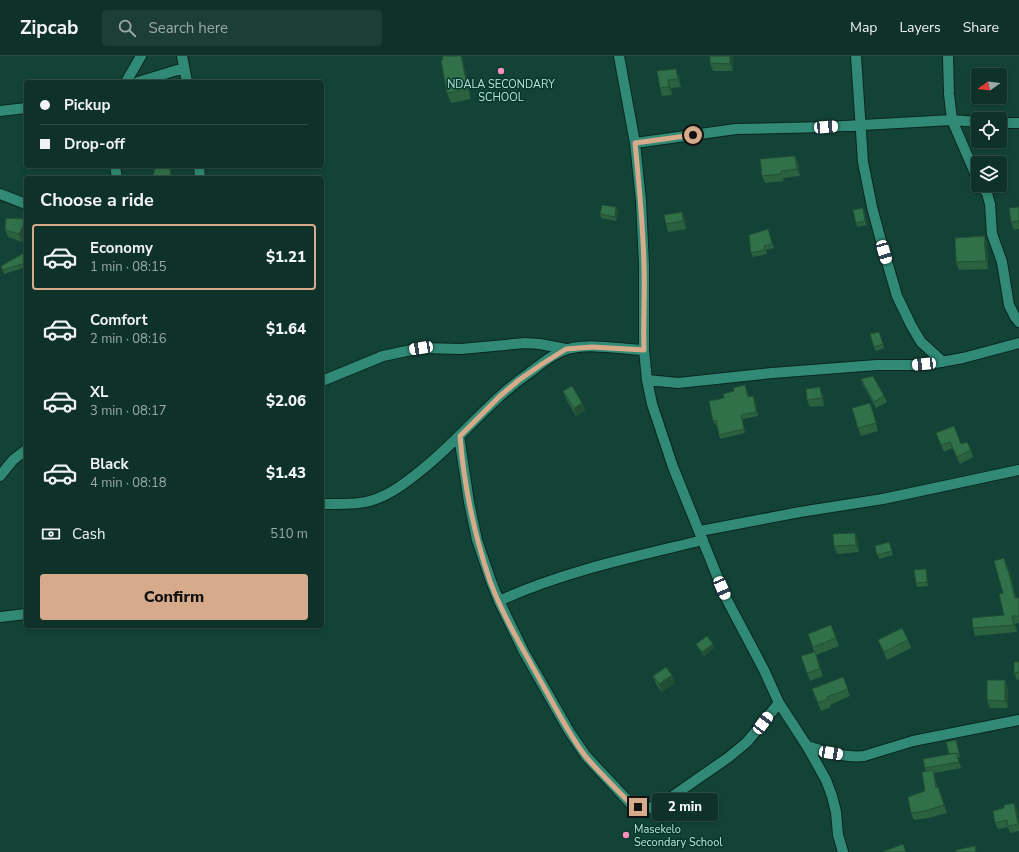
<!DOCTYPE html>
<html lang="en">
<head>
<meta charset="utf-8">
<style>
  body { margin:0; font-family:"Nunito Sans",sans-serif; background:#1c3e35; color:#f1f3f6; height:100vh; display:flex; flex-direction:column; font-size:15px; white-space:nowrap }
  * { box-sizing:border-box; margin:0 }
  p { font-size:13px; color:#9baaa8 }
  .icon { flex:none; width:22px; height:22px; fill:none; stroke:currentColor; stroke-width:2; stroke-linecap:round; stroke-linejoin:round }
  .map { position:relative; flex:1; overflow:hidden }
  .panel { position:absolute; left:24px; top:120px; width:300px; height:452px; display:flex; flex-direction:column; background:#0e3229; border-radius:4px; box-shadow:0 2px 6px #0003,0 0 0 1px #2e4d46 }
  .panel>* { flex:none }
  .banner { position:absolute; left:24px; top:24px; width:300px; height:88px; border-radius:4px; box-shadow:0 2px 6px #0003,0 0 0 1px #2e4d46; display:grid; align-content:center; height:88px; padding:0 16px; background:#0e3229 }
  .needle { width:26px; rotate:256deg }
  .controls { position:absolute; left:971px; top:12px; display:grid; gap:8px }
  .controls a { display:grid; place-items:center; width:36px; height:36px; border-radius:4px; background:#0e3229; box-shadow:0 2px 6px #0003,0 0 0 1px #2e4d46; font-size:20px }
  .end { position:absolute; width:18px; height:18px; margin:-9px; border:5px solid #d6ab8b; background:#111; box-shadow:0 0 0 2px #111 }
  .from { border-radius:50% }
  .bubble { position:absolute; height:28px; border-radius:4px; background:#0e3229; box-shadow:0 2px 6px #0003,0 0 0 1px #2e4d46; font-size:13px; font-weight:800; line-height:28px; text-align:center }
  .car { position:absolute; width:12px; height:24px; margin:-12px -6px; border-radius:5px; box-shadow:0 0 3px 1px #0007; background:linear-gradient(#fff 24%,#345 0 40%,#fff 0 76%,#345 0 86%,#fff 0) }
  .banner b { display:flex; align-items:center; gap:14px; height:38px; font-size:15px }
  .banner b+b { border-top:1px solid #2e4d46 }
  .banner i { width:10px; height:10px; background:#f1f3f6 }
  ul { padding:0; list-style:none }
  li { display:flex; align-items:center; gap:12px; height:66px; margin:0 8px 6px; padding:0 8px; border:2px solid transparent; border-radius:4px }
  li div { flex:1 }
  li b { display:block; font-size:15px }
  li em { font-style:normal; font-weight:800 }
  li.on { border-color:#d6ab8b }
  li>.icon { width:36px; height:36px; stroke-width:1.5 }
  h2 { padding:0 16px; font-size:18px; line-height:48px }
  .pay { display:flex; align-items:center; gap:10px; height:44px; padding:0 16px; font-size:15px }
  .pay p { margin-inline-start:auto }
  .button { display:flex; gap:8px; margin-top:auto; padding:8px 16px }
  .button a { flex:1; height:46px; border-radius:4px; background:#d6ab8b; color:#111; font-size:16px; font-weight:800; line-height:46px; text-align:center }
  header { display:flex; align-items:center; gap:24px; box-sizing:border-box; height:56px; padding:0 20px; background:#0e3229; border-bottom:1px solid #2e4d46 }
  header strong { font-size:19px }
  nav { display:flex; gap:22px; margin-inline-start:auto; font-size:14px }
  .search { width:280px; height:36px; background:#1c3e35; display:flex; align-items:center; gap:10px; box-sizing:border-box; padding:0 14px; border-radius:4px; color:#9baaa8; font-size:15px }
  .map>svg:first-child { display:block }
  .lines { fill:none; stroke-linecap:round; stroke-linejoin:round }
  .minor-casing { stroke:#0a261f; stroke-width:12 }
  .minor { stroke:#308a75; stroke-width:10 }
  .wall { fill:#2a613f }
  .shaded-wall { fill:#224f33 }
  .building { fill:#317149; stroke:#224f33 }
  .route { stroke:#d6ab8b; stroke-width:5 }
  .poi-dot { fill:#fe8ebd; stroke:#05382d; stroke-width:1.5 }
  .labels { text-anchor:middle; stroke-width:3; stroke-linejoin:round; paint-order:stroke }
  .poi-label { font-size:11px; fill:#bbe4d7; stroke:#05382d }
</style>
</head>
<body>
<header>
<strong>Zipcab</strong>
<div class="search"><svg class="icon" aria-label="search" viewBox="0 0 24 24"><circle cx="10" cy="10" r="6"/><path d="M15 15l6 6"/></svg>Search here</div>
<nav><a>Map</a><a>Layers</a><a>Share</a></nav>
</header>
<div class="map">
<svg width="1019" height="796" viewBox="0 0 1019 796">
  <rect width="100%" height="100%" fill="#134337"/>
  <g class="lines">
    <defs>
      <path id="minor" d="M182,0L187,26
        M619,0L635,87L641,145L644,209V294L647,324L652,348L673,411L726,542L764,614L779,647L807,690L826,724L832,740L836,756L838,779L843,796
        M856,0L863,106L872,151L881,185L897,240L911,269L921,286L943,306
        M948,0L949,38L952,64L978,124
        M126,26L141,0
        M138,26L184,12
        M0,55L26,52
        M1000,67H1019
        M635,87L736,73L826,71L952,64L978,66
        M115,110L117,122
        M199,110L200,122
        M981,129L987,137L990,148L992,178L1002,206L1009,249L1015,261L1019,266
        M0,138L26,148
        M647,324L678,327L772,317L877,309H924L963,302L1019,287
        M322,325L383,300L421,292L461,293L525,287L540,288L566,293
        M459,380L469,446L477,484L491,525L499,545L524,596L569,675L586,700L630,747L641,752H650L670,742L729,701L747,686L779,647
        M0,420L13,404L26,394
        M322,448C338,448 355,449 370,445C391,439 408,425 424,412C461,382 490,344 529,317C541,308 554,297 568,293C592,287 619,293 644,294
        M700,475L800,456L883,443L1019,414
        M499,545C564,515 634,501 703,484
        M0,561L26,558
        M807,690C826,696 844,702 864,700L913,685L1019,664"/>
    </defs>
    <!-- minor casing -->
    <use href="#minor" class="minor-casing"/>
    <!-- minor -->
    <use href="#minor" class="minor"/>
  </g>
  <!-- wall -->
  <path class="wall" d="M442,0H462L471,43L451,47L447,37Z
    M710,0H733V15H713L710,7Z
    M657,15L679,20L681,31L671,32L672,39L662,40L660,32Z
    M795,100L798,107L800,120L783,122L784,125L765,127L762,120Z
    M1019,151V173L1014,174L1011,166Z
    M863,152L864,156L867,169L857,171L856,167Z
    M618,155L616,165L601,162L600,158Z
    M682,156L685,164L686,173L668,176L666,168Z
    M26,163L22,186L8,181L5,174Z
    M768,173L774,192L766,194L767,198L753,201L751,197Z
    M984,180L987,188L988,213L959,214L956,206Z
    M26,196V211L4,218L1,210Z
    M881,280L884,292L875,295L874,291Z
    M861,323L884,340L887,346L876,352L863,329Z
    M745,329L749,341L753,340L755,344L758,360L742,363L745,377L720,383L716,368L715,369L713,365L724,342L734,335Z
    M563,335L582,347L585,355L576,360L566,343Z
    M823,339L824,350L810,351L807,344Z
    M870,347L873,355L878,375L861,380L858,372Z
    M936,377L961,388L971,394L973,401L960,408L952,392L944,396Z
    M858,484L859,496L837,498L834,490Z
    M889,486L893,499L879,503L875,490Z
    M1007,510L1011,521L1016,542H1019V567L1015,568L1017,576L975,580L973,572L1004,559L1003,537Z
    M927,517L928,530L917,531L916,527Z
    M831,569L839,590L816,599L823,620L810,625L807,617L814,596L808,578Z
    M878,584H908L911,592L887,604L881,591Z
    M696,588L714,592L704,600L698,592Z
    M1019,606V624H1017L1014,617Z
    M653,620L675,627L662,636L656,628Z
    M843,621L850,640L830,649L831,651L821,655L812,633Z
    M1005,624L1008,632V652H990L987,644Z
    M956,684L960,701L958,702L961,712L934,717L935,721L937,732L941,739L947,757L928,762L914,764L911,757L925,735L926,715L925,712L949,698Z
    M1014,747L1017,754L1019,766V775L1010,777L1008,771L998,773L995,767L1004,752Z"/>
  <!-- shaded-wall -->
  <path class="shaded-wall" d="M461,0H462L471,43L468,33Z
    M730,0H733V15L730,8Z
    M676,13L679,20L681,31L678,23Z
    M668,24L671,32L672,39L669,31Z
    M795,100L798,107L800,120L797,113Z
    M170,113L173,121V122H171Z
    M616,151L618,155L616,165L615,161Z
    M863,152L864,156L867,169L865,165Z
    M682,156L685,164L686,173L683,165Z
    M26,165V179L22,186L19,178Z
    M984,180L987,188L988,213L986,205Z
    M820,331L823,339L824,350L822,342Z
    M753,340L755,344L758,360L756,356Z
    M582,347L585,355L576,360L574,352Z
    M855,477L858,484L859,496L856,489Z
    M926,513L927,517L928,530L927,526Z
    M1008,514L1011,521L1018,549L1015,542Z
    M1012,560L1015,568L1017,576L1014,569Z
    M713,588L714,592L704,600L702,596Z
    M672,619L675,627L662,636L659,628Z
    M1005,624L1008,632V652L1005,645Z
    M933,714L935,721L939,739L936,732Z
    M1014,747L1017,754L1019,766V770Z"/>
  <!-- building -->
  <path class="building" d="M442,0H461L468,33L447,37L441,4H443Z
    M710,0H730V8L710,7Z
    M676,13L678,23L668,24L669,31L660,32L657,15Z
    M795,100L797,113L781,115V118L762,120L760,103Z
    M155,110L170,113L171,122H153Z
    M602,149L616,151L615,161L600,158Z
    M1019,151V165L1011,166L1009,152Z
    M863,152L865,165L856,167L853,154Z
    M682,156L683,165L666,168L664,159Z
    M6,162L26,163V165L19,178L5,174Z
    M768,173L772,188L764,190L765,194L751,197L749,179Z
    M984,180L986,205L956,206L955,182Z
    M26,196V207L2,214L1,210Z
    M879,276L883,288L874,291L870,278Z
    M873,320L884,340L874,346L861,323Z
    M745,329L748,341L753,340L756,356L741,359L744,373L719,379L716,364L713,365L709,345L724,342L723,338L734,335L733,332Z
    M572,330L582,347L574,352L563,335Z
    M820,331L822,342L807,344L806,333Z
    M870,347L876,367L858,372L852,352Z
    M954,370L961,388L967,386L971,394L957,401L950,386L941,389L936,377Z
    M855,477L856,489L834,490L833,478Z
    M889,486L892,495L877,499L875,490Z
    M1004,502L1007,514H1008L1015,542H1019V560H1012L1014,569L973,572L972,562L1004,559L999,538L1003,537L994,505Z
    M926,513L927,526L916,527L914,514Z
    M831,569L836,582L813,591L808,578Z
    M902,572L908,584L884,596L878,584Z
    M707,580L713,588L702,596L696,588Z
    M815,596L820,613L807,617L801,600Z
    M1014,606H1019V616L1014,617Z
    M666,611L672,619L659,628L653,620Z
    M843,621L848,633L827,641L828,643L818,647L812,633Z
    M987,624H1005V645L987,644Z
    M956,684L959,697L957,698L956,697L949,698L946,686Z
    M956,697L959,706L925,712L923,703Z
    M933,714L936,732L938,731L944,749L925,755L911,757L908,741L925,735L922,716Z
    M1014,747L1018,768L1008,770L1007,764L995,767L993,755L1004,752V749Z
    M903,788L906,796H882Z
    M975,790L976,796H956V794Z"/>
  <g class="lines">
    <!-- route -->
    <path class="route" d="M638,751L630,747C615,732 600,717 586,701C570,680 558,656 545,633C526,598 504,563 490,525C474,478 464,429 460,380L500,340L519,324L542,308L566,293L592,291L644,294C643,266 645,237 644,209C643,168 639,127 635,87L693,79"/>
  </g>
  <!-- markers -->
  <g class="poi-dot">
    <circle cx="501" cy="15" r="4"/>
    <circle cx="626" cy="779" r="4"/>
  </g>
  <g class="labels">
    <!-- poi labels -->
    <g class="poi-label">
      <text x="501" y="32">NDALA SECONDARY<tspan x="501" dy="13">SCHOOL</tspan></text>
      <text x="634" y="777" text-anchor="start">Masekelo<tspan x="634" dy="13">Secondary School</tspan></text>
    </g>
  </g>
</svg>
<div class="controls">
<a><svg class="needle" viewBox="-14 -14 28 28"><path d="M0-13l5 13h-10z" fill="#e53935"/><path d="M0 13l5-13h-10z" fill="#9baaa8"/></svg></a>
<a><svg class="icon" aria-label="locate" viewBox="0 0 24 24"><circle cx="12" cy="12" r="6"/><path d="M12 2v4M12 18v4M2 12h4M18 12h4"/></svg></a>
<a><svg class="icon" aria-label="layers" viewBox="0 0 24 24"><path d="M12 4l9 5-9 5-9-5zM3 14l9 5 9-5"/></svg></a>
</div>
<i class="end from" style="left:693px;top:79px"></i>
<i class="end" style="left:638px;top:751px"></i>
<div class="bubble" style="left:652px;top:737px;width:66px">2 min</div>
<i class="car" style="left:826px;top:71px;rotate:86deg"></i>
<i class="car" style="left:884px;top:196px;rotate:164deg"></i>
<i class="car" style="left:421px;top:292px;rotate:261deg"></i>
<i class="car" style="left:924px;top:308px;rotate:265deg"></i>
<i class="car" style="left:722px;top:532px;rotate:157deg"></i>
<i class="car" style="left:763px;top:667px;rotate:37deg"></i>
<i class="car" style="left:831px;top:697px;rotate:99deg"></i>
<div class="banner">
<b><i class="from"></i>Pickup</b>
<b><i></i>Drop-off</b>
</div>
<section class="panel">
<h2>Choose a ride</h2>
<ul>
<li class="on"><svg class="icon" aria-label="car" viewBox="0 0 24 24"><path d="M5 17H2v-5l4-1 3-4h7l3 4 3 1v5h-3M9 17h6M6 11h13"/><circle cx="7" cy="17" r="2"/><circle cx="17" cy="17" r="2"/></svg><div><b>Economy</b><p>1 min · 08:15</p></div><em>$1.21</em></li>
<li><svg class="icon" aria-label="car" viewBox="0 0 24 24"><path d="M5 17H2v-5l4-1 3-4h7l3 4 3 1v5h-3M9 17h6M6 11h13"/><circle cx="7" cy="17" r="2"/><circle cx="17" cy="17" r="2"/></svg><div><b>Comfort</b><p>2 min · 08:16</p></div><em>$1.64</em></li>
<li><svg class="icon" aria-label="car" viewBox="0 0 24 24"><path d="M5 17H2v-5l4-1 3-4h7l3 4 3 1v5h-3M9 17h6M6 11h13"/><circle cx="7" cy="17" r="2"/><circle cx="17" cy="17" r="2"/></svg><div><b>XL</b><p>3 min · 08:17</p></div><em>$2.06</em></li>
<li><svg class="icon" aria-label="car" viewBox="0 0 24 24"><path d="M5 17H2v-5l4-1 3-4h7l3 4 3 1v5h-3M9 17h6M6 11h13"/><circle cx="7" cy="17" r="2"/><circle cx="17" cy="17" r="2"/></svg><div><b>Black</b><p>4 min · 08:18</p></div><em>$1.43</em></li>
</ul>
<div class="pay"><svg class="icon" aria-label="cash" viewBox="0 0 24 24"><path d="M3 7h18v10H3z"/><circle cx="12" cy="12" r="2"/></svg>Cash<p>510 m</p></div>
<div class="button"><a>Confirm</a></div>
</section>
</div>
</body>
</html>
